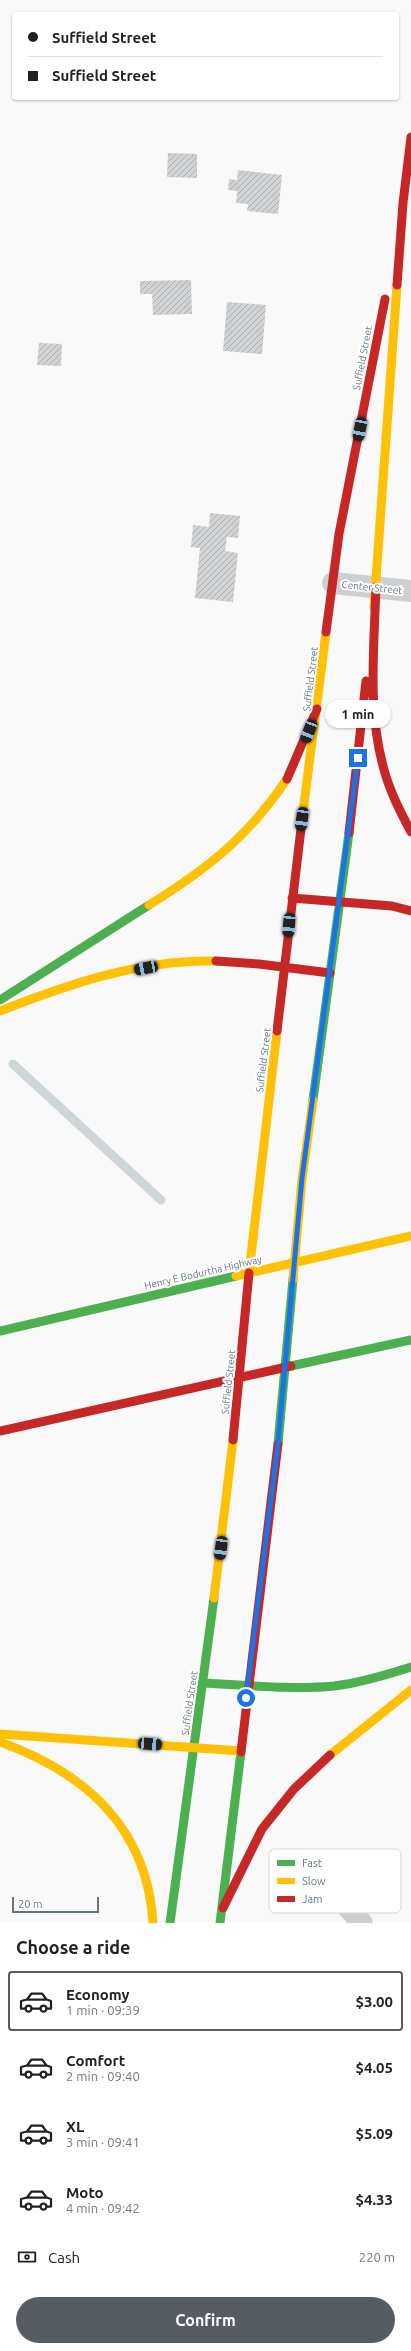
<!DOCTYPE html>
<html lang="en">
<head>
<meta charset="utf-8">
<style>
  body { margin:0; font-family:Ubuntu,sans-serif; background:#f2f2f2; color:#202124; height:100vh; display:flex; flex-direction:column; font-size:15px; white-space:nowrap }
  * { box-sizing:border-box; margin:0 }
  p { font-size:13px; color:#757577 }
  .icon { flex:none; width:22px; height:22px; fill:none; stroke:currentColor; stroke-width:2; stroke-linecap:round; stroke-linejoin:round }
  .map { position:relative; height:1923px; overflow:hidden }
  .drawer { display:flex; flex-direction:column; background:#fff; flex:1 }
  .drawer>* { flex:none }
  .top-card { position:absolute; left:12px; top:12px; width:387px; height:88px; border-radius:4px; box-shadow:0 1px 3px #0004; display:grid; align-content:center; height:88px; padding:0 16px; background:#fff }
  .scale { position:absolute; left:12px; bottom:10px; width:87px; box-sizing:border-box; padding-left:4px; border:2px solid #657683; border-top:0; font-size:11px; line-height:14px; white-space:nowrap; color:#657683; -webkit-text-stroke:3px #fff; paint-order:stroke }
  .end { position:absolute; width:18px; height:18px; margin:-9px; border:5px solid #1a73e8; background:#fff; box-shadow:0 0 0 2px #fff }
  .from { border-radius:50% }
  .bubble { position:absolute; height:28px; border-radius:14px; background:#fff; box-shadow:0 1px 3px #0004; font-size:13px; font-weight:700; line-height:28px; text-align:center }
  .car { position:absolute; width:12px; height:24px; margin:-12px -6px; border-radius:5px; box-shadow:0 0 3px 1px #0007; background:linear-gradient(#222 24%,#8ab4d8 0 40%,#222 0 76%,#8ab4d8 0 86%,#222 0) }
  .top-card b { display:flex; align-items:center; gap:14px; height:38px; font-size:15px }
  .top-card b+b { border-top:1px solid #e0e0e0 }
  .top-card i { width:10px; height:10px; background:#202124 }
  ul { padding:0; list-style:none }
  li { display:flex; align-items:center; gap:12px; height:60px; margin:0 8px 6px; padding:0 8px; border:2px solid transparent; border-radius:4px }
  li div { flex:1 }
  li b { display:block; font-size:15px }
  li em { font-style:normal; font-weight:700 }
  li.current { border-color:#565c61 }
  li>.icon { width:36px; height:36px; stroke-width:1.5 }
  h2 { padding:0 16px; font-size:18px; line-height:48px }
  .pay { display:flex; align-items:center; gap:10px; height:44px; padding:0 16px; font-size:15px }
  .pay p { margin-inline-start:auto }
  .primary-button { display:flex; gap:8px; margin-top:auto; padding:8px 16px }
  .primary-button a { flex:1; height:46px; border-radius:24px; background:#565c61; color:#fff; font-size:16px; font-weight:700; line-height:46px; text-align:center }
  .map>svg:first-child { display:block }
  .lines { fill:none; stroke-linecap:round; stroke-linejoin:round }
  .stream { stroke:#ced6d9; stroke-width:9 }
  .building { fill:url(#building-hatch) }
  .street { stroke:#cecfd0; stroke-width:22 }
  .fast { stroke:#4caf50; stroke-width:9 }
  .slow { stroke:#ffc107; stroke-width:9 }
  .jam { stroke:#c62828; stroke-width:9 }
  .route { stroke:#1a73e8; stroke-width:5 }
  .labels { text-anchor:middle; stroke-width:4; stroke-linejoin:round; paint-order:stroke }
  .street-label { font-size:10px; fill:#657683; stroke:#fff }
  .key { fill:#fff; stroke:#d1d6da; stroke-width:1 }
  .key-label { font-size:11px; fill:#657683 }
</style>
</head>
<body>
<div class="map">
<svg width="411" height="1923" viewBox="0 0 411 1923">
  <defs>
    <pattern id="building-hatch" width="6" height="6" patternUnits="userSpaceOnUse"><rect width="6" height="6" fill="#d0d2d3"/><path d="M-1 1l2-2M0 6l6-6M5 7l2-2" fill="none" stroke="#acafb1"/></pattern>
  </defs>
  <rect width="100%" height="100%" fill="#f9f9f9"/>
  <g class="lines">
    <!-- stream -->
    <path class="stream" d="M13,1064L161,1200"/>
  </g>
  <!-- building -->
  <path class="building" d="M168,153L197,154V178L167,177Z
    M238,170L282,175L278,214L247,211L248,204L236,203L237,191L228,190L229,179L237,180Z
    M191,280L192,314L153,315L152,294H140V281Z
    M227,302L266,305L262,354L223,351Z
    M39,343L62,344L61,366L37,365Z
    M210,513L240,516L238,538L227,537L225,551L238,553L233,602L195,598L200,548L191,547L193,525L209,527Z"/>
  <g class="lines">
    <!-- street -->
    <path class="street" d="M333,583L411,591
      M334,1892L362,1923"/>
    <!-- fast -->
    <path class="fast" d="M0,1000L149,905
      M313,1100L349,833
      M0,1331L236,1276
      M291,1366L411,1340
      M278,1444L293,1279
      M203,1683C246,1685 291,1690 334,1686C360,1683 386,1675 411,1667
      M170,1923L214,1598
      M220,1923L241,1752"/>
    <!-- slow -->
    <path class="slow" d="M374,607L397,285
      M303,812L326,632
      M149,905C207,869 248,837 287,779
      M0,1011C69,984 141,959 216,961
      M249,1273L277,1031
      M236,1276L411,1236
      M293,1279L302,1179L313,1100
      M214,1598L233,1440
      M0,1734L241,1751
      M0,1742C86,1773 147,1827 153,1923
      M330,1755L411,1690"/>
    <!-- jam -->
    <path class="jam" d="M397,285L403,203L411,137
      M376,587C374,648 367,714 385,773C391,794 401,813 411,832
      M326,632L339,534L385,299
      M287,779L317,709
      M349,833L366,681
      M292,898L392,906L411,911
      M216,961L259,964L330,973
      M277,1031L303,812
      M0,1431L291,1366
      M233,1440L249,1273
      M241,1752L278,1444
      M223,1908L262,1829L294,1789L330,1755"/>
  </g>
  <g class="lines">
    <!-- route -->
    <path class="route" d="M246,1698L278,1443L302,1178L358,758"/>
  </g>
  <g class="labels">
    <!-- street labels -->
    <g class="street-label">
      <text transform="translate(362 358) rotate(-79)" y="4">Suffield Street</text>
      <text transform="translate(372 587) rotate(6)" y="4">Center Street</text>
      <text transform="translate(310 679) rotate(-83)" y="4">Suffield Street</text>
      <text transform="translate(263 1060) rotate(-83)" y="4">Suffield Street</text>
      <text transform="translate(203 1272) rotate(-13)" y="4">Henry E Bodurtha Highway</text>
      <text transform="translate(228 1382) rotate(-84)" y="4">Suffield Street</text>
      <text transform="translate(189 1703) rotate(-82)" y="4">Suffield Street</text>
    </g>
  </g>
  <!-- legend -->
  <rect x="269" y="1849" width="132" height="64" rx="6" class="key"/>
  <rect x="277" y="1860" width="18" height="6" fill="#4caf50"/>
  <rect x="277" y="1878" width="18" height="6" fill="#ffc107"/>
  <rect x="277" y="1896" width="18" height="6" fill="#c62828"/>
  <g class="key-label">
    <text x="302" y="1867">Fast</text>
    <text x="302" y="1885">Slow</text>
    <text x="302" y="1903">Jam</text>
  </g>
</svg>
<div class="scale">20 m</div>
<i class="end from" style="left:246px;top:1698px"></i>
<i class="end" style="left:358px;top:758px"></i>
<div class="bubble" style="left:325px;top:700px;width:66px">1 min</div>
<i class="car" style="left:360px;top:429px;rotate:191deg"></i>
<i class="car" style="left:309px;top:731px;rotate:201deg"></i>
<i class="car" style="left:302px;top:819px;rotate:188deg"></i>
<i class="car" style="left:289px;top:925px;rotate:185deg"></i>
<i class="car" style="left:146px;top:968px;rotate:259deg"></i>
<i class="car" style="left:221px;top:1548px;rotate:188deg"></i>
<i class="car" style="left:150px;top:1744px;rotate:94deg"></i>
<div class="top-card">
<b><i class="from"></i>Suffield Street</b>
<b><i></i>Suffield Street</b>
</div>
</div>
<section class="drawer">
<h2>Choose a ride</h2>
<ul>
<li class="current"><svg class="icon" aria-label="car" viewBox="0 0 24 24"><path d="M5 17H2v-5l4-1 3-4h7l3 4 3 1v5h-3M9 17h6M6 11h13"/><circle cx="7" cy="17" r="2"/><circle cx="17" cy="17" r="2"/></svg><div><b>Economy</b><p>1 min · 09:39</p></div><em>$3.00</em></li>
<li><svg class="icon" aria-label="car" viewBox="0 0 24 24"><path d="M5 17H2v-5l4-1 3-4h7l3 4 3 1v5h-3M9 17h6M6 11h13"/><circle cx="7" cy="17" r="2"/><circle cx="17" cy="17" r="2"/></svg><div><b>Comfort</b><p>2 min · 09:40</p></div><em>$4.05</em></li>
<li><svg class="icon" aria-label="car" viewBox="0 0 24 24"><path d="M5 17H2v-5l4-1 3-4h7l3 4 3 1v5h-3M9 17h6M6 11h13"/><circle cx="7" cy="17" r="2"/><circle cx="17" cy="17" r="2"/></svg><div><b>XL</b><p>3 min · 09:41</p></div><em>$5.09</em></li>
<li><svg class="icon" aria-label="car" viewBox="0 0 24 24"><path d="M5 17H2v-5l4-1 3-4h7l3 4 3 1v5h-3M9 17h6M6 11h13"/><circle cx="7" cy="17" r="2"/><circle cx="17" cy="17" r="2"/></svg><div><b>Moto</b><p>4 min · 09:42</p></div><em>$4.33</em></li>
</ul>
<div class="pay"><svg class="icon" aria-label="cash" viewBox="0 0 24 24"><path d="M3 7h18v10H3z"/><circle cx="12" cy="12" r="2"/></svg>Cash<p>220 m</p></div>
<div class="primary-button"><a>Confirm</a></div>
</section>
</body>
</html>
